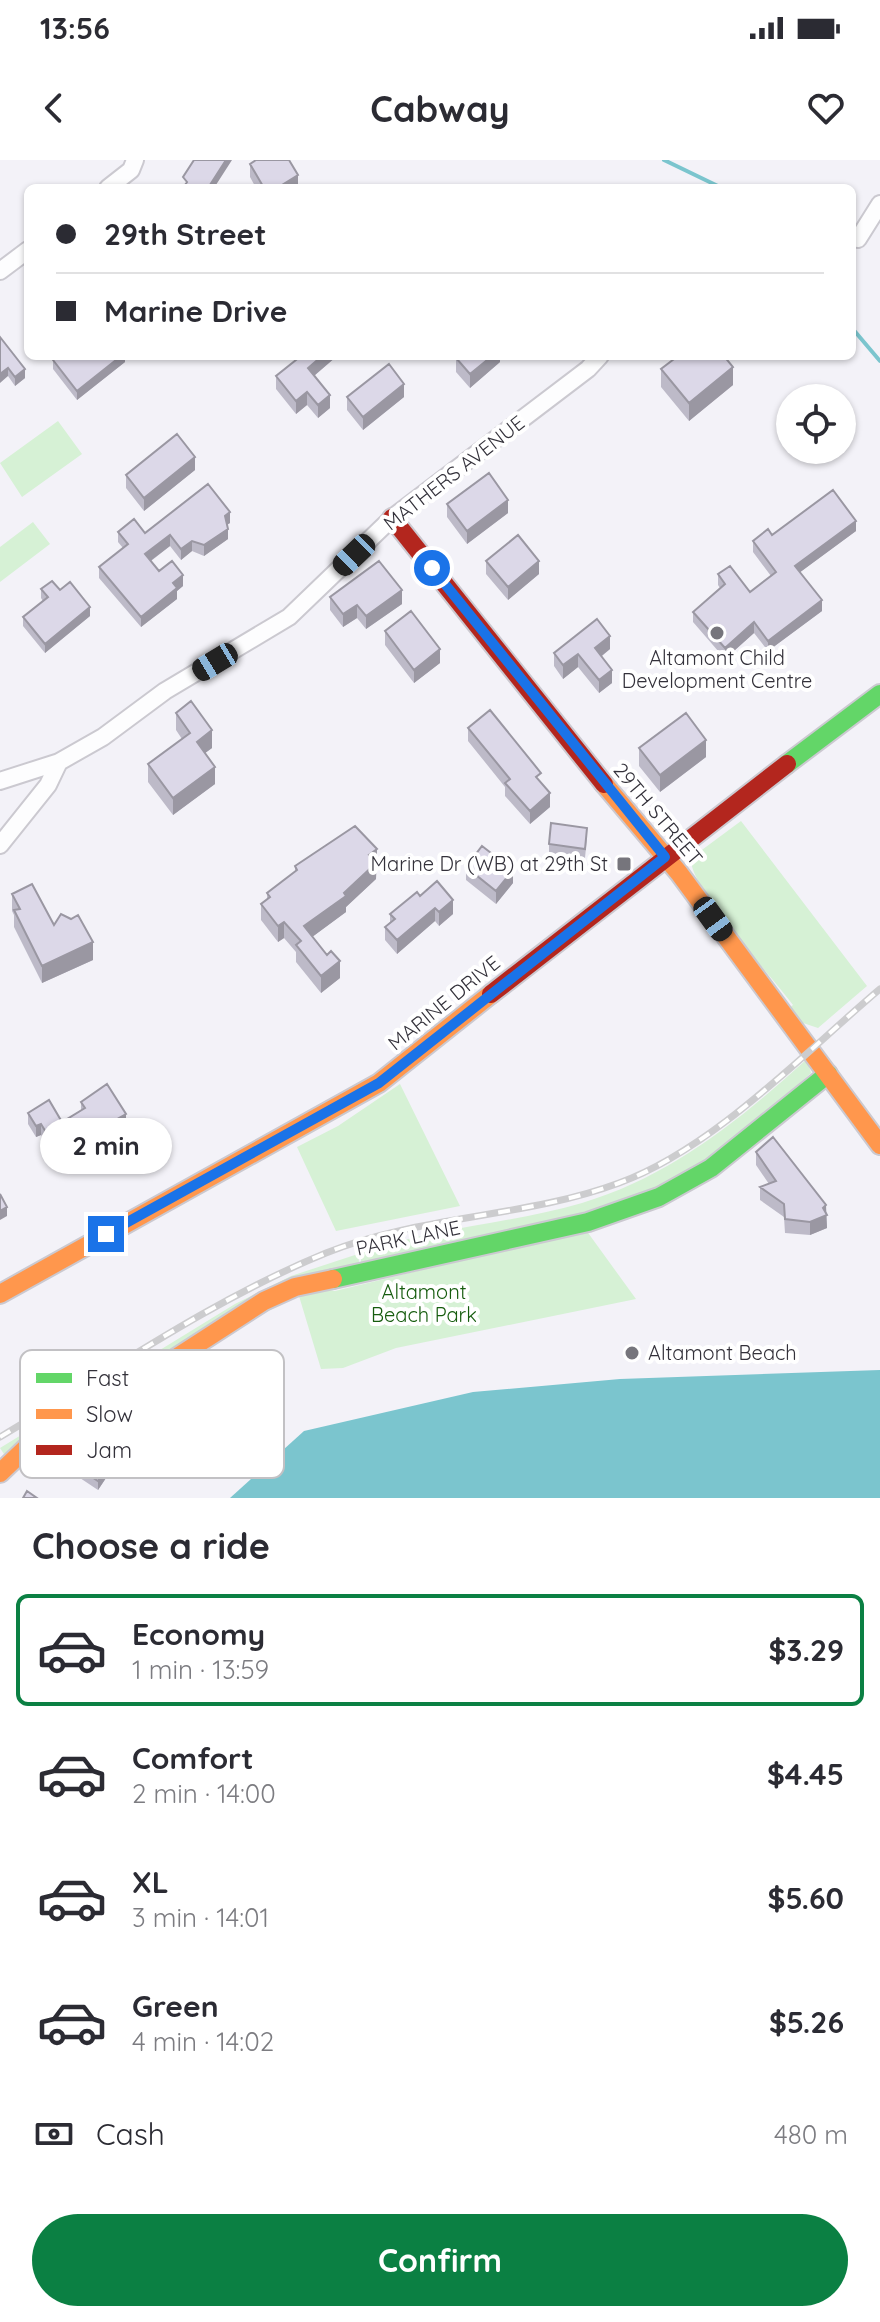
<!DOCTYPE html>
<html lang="en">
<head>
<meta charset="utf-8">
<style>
  body { margin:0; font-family:Quicksand,sans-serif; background:#f2f2f3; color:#2b2b33; height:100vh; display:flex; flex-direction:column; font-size:30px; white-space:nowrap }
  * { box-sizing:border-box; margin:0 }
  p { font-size:26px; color:#7c7c81 }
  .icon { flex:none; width:44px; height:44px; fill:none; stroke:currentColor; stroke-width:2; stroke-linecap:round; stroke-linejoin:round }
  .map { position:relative; height:1338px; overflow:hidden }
  .sheet { display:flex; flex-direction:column; background:#fff; flex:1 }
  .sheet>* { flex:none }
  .hud { position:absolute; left:24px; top:24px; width:832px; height:176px; border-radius:12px; box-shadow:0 2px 6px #0004; display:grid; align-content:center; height:176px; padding:0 32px; background:#fff }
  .controls { position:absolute; left:776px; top:224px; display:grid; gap:16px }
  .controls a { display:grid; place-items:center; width:80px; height:80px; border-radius:50%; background:#fff; box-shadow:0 2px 6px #0004; font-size:40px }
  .end { position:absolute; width:36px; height:36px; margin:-18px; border:10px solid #1a73e8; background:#fff; box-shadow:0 0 0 4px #fff }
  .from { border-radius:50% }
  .bubble { position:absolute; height:56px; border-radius:28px; background:#fff; box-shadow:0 2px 6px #0004; font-size:26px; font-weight:800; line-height:56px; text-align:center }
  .car { position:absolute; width:24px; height:48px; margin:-24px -12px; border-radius:10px; box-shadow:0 0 6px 2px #0007; background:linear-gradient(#222 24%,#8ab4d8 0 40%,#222 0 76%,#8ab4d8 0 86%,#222 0) }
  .hud b { display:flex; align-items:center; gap:28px; height:76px; font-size:30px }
  .hud b+b { border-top:2px solid #e1e1e2 }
  .hud i { width:20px; height:20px; background:#2b2b33 }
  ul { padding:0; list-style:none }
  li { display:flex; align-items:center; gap:24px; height:112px; margin:0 16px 12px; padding:0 16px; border:4px solid transparent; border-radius:12px }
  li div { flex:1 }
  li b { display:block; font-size:30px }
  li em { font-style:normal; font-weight:800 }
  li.selected { border-color:#0b8043 }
  li>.icon { width:72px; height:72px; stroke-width:1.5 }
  h2 { padding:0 32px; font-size:36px; line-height:96px }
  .pay { display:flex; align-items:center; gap:20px; height:88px; padding:0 32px; font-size:30px }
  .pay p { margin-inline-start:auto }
  .cta { display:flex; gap:16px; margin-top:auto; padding:16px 32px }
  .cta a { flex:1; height:92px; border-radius:48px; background:#0b8043; color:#fff; font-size:32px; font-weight:800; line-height:92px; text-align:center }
  .status { display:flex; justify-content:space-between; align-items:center; height:56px; padding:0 40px; background:#fff; direction:ltr }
  .status svg { height:22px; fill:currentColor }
  header { display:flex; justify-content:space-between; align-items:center; height:104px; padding:0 32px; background:#fff; font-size:36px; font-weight:800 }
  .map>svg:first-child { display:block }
  .green { fill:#d6f1d5 }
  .water { fill:#7bc5ce }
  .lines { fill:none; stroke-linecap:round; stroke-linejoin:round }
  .stream { stroke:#7bc5ce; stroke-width:4 }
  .street-casing { stroke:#cbc9d0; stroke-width:20 }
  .fast-casing { stroke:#cbc9d0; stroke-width:22 }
  .slow-casing { stroke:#cbc9d0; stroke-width:22 }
  .jam-casing { stroke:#cbc9d0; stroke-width:22 }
  .street { stroke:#fdfdfe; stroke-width:16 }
  .fast { stroke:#63d668; stroke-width:18 }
  .slow { stroke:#ff974d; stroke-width:18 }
  .jam { stroke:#b3261e; stroke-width:18 }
  .rail-casing { stroke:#ccccce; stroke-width:7 }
  .rail { stroke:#fff; stroke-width:4; stroke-dasharray:12; stroke-linecap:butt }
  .wall { fill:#bdbac8 }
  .shaded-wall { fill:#9a97a2 }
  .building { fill:#dcd8e8; stroke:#9a97a2; stroke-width:2 }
  .route { stroke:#1a73e8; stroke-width:10 }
  .poi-dot { fill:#76757c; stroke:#fff; stroke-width:3 }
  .labels { text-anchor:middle; stroke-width:8; stroke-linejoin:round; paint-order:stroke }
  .street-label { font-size:20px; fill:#33313a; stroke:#fff }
  .poi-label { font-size:20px; fill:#33313a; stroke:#fff }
  .park-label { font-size:20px; fill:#165c0e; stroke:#fff }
  .key { fill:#fff; stroke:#c2c1c4; stroke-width:2 }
  .key-label { font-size:22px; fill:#33313a }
</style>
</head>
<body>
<div class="status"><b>13:56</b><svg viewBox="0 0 49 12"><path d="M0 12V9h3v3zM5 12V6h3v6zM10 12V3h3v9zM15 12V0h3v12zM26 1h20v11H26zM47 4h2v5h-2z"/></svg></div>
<header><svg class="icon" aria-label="back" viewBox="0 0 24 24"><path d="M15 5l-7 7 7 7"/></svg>Cabway<svg class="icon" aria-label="heart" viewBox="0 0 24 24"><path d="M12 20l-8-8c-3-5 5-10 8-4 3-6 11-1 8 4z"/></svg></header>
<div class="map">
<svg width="880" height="1338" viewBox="0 0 880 1338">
  <rect width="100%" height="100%" fill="#f3f2f8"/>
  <!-- green -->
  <path class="green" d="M58,261L82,294L22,337L0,303Z
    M33,362L50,384L0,422V387Z
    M741,661L867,826L818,868L797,861L788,849L793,845C773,817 688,727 691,698Z
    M807,899L811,913C768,952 723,993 671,1020C578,1070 464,1081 361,1102V1093C432,1068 509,1064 582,1043C670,1017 740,960 807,899Z
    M400,924L460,1046L336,1071L297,987L338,966Z
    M586,1070L636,1139L396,1188L343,1208L321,1209L299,1136L320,1128L335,1131Z
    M358,1094L359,1102L4,1294L0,1288L235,1144L291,1116Z"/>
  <!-- water -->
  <path class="water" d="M880,1210V1338H230L304,1271L473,1232L620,1219Z"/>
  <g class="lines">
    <!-- stream -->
    <path class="stream" d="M664,0L722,28
      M852,168L880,201"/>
    <defs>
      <path id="street" d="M108,28L131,10L135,0
        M858,79L880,44
        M0,111L28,90
        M0,621L59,602L103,577L165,531L289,457L392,358L588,209L600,196
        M0,685L48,625L59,602"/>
      <path id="fast" d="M787,604L880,534
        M333,1119L588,1062L659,1037L711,1008L828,914"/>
      <path id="slow" d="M604,624L679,713L880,985
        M0,1134L379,923L491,834
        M0,1313L25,1289L83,1258L264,1141L295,1127L333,1119"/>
      <path id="jam" d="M392,358L604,624
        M491,834L787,604"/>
    </defs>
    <!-- street casing -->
    <use href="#street" class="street-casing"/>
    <!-- fast casing -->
    <use href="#fast" class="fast-casing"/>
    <!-- slow casing -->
    <use href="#slow" class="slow-casing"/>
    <!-- jam casing -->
    <use href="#jam" class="jam-casing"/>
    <!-- street -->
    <use href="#street" class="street"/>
    <!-- fast -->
    <use href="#fast" class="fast"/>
    <!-- slow -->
    <use href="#slow" class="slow"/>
    <!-- jam -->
    <use href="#jam" class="jam"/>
    <defs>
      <path id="rail" d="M0,1277C106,1214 211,1140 326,1093C420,1055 525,1058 619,1023C713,989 804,893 880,829"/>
    </defs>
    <!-- rail casing -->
    <use href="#rail" class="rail-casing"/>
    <!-- rail -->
    <use href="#rail" class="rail"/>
  </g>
  <!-- wall -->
  <path class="wall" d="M250,4L298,28H256L250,17Z
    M0,177L25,218L15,226L8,216Z
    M125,196V202L77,240L53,209V200Z
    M298,196H337L314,216L330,248L318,258L307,245L296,254L276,229V216L299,197Z
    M500,196V202L470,228L456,212V198Z
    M661,209L733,225L689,261L661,227Z
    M347,237H404L363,270L347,250Z
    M195,310L144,351L126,328V315Z
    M447,344L508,353L467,384L447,357Z
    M230,363L227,365L228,379L204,396L192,391L181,400L170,386L151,401L159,411L183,426L177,431V439L141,467L99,418V407L123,388L118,382V372L145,373Z
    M856,371L800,412L822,451L768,491L754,473L725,499L693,462V452L720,428L718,425V414L750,432L771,416L753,392V381L772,375Z
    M486,401L539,414L508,440L486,414Z
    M41,429L60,430L90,456L45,493L23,466V457L43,441L41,438Z
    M330,437L402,444L366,469L357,458L343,467L330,450Z
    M385,471L440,503L414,523L385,485Z
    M610,489L602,496L612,523L599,533L578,507L563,519L554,506V493Z
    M176,553L212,588L205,593L215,624L173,655L148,622V604L182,579L176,570Z
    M468,568L541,623L550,647L530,664L505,636V627L468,581Z
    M639,588L706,597L660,632L639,606Z
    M587,677L585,698L549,693V684Z
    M377,689L376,719L346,747V752L312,777L340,818L321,833L296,802V792L284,778L278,782L261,760V744L267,739V733L295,712V706Z
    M466,707L513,723L496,744L466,720Z
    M12,734L54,765L93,800L42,823L14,767V755L12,751Z
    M420,736L453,754L439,766L435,761L397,794L385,780V767L390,762V754Z
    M81,942L126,964L58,1003L41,975L36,977L28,964V953L62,962L81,950Z
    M756,992L826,1053L827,1068L810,1075L785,1073L784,1057L760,1040V1027L769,1024L756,1005Z
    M81,1294L112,1309L98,1330L65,1308V1299Z"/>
  <!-- shaded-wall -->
  <path class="shaded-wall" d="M226,0H232L214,28H208Z
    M298,15V28H277Z
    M121,196H125V202L77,240V231Z
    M322,196H337L308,221V208Z
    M492,196H500V202L470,228V214Z
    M733,207V225L689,261V243Z
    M8,208V216L0,223V214Z
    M25,209V218L15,226V217Z
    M404,224V237L363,270V257Z
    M307,232V245L296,254V241Z
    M330,235V248L318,258V245Z
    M195,297V310L144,351V338Z
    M508,340V353L467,384V371Z
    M230,352V363L225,366V356Z
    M856,361V371L795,416V406Z
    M228,369V379L204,396V385Z
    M170,375V386L145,405V394Z
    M192,381V391L181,400V389Z
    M539,401V414L508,440V427Z
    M183,415V426L177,431V439L141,467V457L173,423Z
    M402,430V444L366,469V456Z
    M822,440V451L768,491V481Z
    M357,445V458L343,467V454Z
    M90,447V456L45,493V484Z
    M754,462V473L725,499V488Z
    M610,476V489L595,501V488Z
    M440,489V503L414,523V510Z
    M578,494V507L563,519V505Z
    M612,510V523L599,533V520Z
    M212,570V588L197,599V582Z
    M706,580V597L660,632V615Z
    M215,607V624L173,655V638Z
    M550,633V647L530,664V651Z
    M377,689L376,719L346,747V752L304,783V766L344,733L369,695Z
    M513,710V723L496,744V731Z
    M453,740V754L439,766V752Z
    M435,748V761L397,794V780Z
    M284,762V778L278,782V766Z
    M93,782V800L42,823V806Z
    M340,801V818L321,833V816Z
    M126,954V964L58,1003V992Z
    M41,964V975L36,977V966Z
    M826,1045L827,1068L810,1075V1062Z
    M7,1047V1056L0,1060V1051Z
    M112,1300V1309L98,1330V1321Z"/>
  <!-- building -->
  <path class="building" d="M194,0H226L208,28H183L187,22L183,17Z
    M256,0H289L298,15L277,28H264L250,4Z
    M0,177L25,209L15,217L8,208L0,214Z
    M58,196H121L77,231L53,200Z
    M301,196H322L308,208L330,235L318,245L307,232L296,241L276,216Z
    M459,196H492L470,214L456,198Z
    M678,196H724L733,207L689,243L661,209Z
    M389,204L404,224L363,257L347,237Z
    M177,274L195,297L144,338L126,315Z
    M489,313L508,340L467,371L447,344Z
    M208,324L230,352L225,356L228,369L204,385L192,381L181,389L170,375L145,394L159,411L172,401L183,415L173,423L177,428L141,457L99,407L128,384L118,372L134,359L145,373Z
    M833,330L856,361L795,406L822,440L768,481L754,462L725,488L693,452L725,424L718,414L730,406L750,432L776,412L753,381L768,369L772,375Z
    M518,375L539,401L508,427L486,401Z
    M379,401L402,430L366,456L357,445L343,454L330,437Z
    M52,421L60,430L70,422L90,447L45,484L23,457L48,437L41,429Z
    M411,451L440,489L414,510L385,471Z
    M597,459L610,476L595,488L612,510L599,520L578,494L563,505L554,493Z
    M191,541L212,570L197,582L215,607L173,638L148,604L190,573L176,553Z
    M490,550L541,613L536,617L550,633L530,651L505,623L510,619L468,568Z
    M686,553L706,580L660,615L639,588Z
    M551,663L587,668L585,689L549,684Z
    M355,666L377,689L369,695L376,703L344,733L346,736L304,766L327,795L331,791L340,801L321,816L296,785L301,781L284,762L278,766L261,744L270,737L267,733L297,710L295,706Z
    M482,686L513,710L496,731L466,707Z
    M437,721L453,740L439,752L435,748L397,780L385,767L395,759L390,754L417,732L420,736Z
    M32,724L54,765L61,754L71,759L78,755L93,782L42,806L14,750L20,749L12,734Z
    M107,924L126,954L58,992L41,964L36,966L28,953L49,940L62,962L85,948L81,942Z
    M773,977L826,1045L823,1048L827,1055L810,1062L785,1059L784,1044L760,1027L776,1021L756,992Z
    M0,1034L7,1047L0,1051Z
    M87,1284L112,1300L98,1321L65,1299L71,1288L81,1294Z
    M27,1331L37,1338H23Z"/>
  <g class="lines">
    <!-- route -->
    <path class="route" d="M106,1074L379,923L665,697L432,408"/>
  </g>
  <!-- markers -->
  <g class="poi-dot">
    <circle cx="717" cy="473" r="8"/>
    <rect x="616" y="696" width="16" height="16" rx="4"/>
    <circle cx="632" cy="1193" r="8"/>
  </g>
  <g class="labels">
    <!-- street labels -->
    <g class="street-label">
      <text transform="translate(454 313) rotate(-38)" y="7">MATHERS AVENUE</text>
      <text transform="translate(658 654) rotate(50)" y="7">29TH STREET</text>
      <text transform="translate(444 843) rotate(-39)" y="7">MARINE DRIVE</text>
      <text transform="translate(408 1078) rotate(-12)" y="7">PARK LANE</text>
    </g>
    <!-- poi labels -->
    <g class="poi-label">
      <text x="717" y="505">Altamont Child<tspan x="717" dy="23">Development Centre</tspan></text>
      <text x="608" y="711" text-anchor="end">Marine Dr (WB) at 29th St</text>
      <text x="648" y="1200" text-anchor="start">Altamont Beach</text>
    </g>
    <!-- park labels -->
    <g class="park-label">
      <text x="424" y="1139">Altamont<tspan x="424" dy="23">Beach Park</tspan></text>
    </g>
  </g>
  <!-- legend -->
  <rect x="20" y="1190" width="264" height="128" rx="12" class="key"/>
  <rect x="36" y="1213" width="36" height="10" fill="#63d668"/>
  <rect x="36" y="1249" width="36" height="10" fill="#ff974d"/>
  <rect x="36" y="1285" width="36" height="10" fill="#b3261e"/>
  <g class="key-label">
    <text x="86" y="1226">Fast</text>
    <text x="86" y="1262">Slow</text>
    <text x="86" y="1298">Jam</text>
  </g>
</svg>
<div class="controls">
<a><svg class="icon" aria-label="locate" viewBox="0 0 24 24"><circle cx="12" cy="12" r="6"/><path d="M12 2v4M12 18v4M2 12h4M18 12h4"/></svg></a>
</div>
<i class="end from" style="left:432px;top:408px"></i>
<i class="end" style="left:106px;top:1074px"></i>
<div class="bubble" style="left:40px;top:958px;width:132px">2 min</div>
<i class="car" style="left:354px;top:395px;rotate:226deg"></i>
<i class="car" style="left:215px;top:502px;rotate:239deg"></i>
<i class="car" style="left:713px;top:759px;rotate:144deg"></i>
<div class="hud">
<b><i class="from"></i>29th Street</b>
<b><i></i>Marine Drive</b>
</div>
</div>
<section class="sheet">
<h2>Choose a ride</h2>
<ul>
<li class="selected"><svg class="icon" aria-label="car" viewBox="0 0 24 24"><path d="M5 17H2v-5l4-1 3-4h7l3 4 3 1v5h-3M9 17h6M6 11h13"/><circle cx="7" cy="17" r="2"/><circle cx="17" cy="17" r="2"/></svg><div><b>Economy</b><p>1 min · 13:59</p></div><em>$3.29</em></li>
<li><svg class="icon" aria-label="car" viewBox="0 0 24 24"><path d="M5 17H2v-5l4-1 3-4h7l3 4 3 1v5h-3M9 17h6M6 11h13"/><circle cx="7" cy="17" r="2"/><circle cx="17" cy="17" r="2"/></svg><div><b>Comfort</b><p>2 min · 14:00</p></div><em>$4.45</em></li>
<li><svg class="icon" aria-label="car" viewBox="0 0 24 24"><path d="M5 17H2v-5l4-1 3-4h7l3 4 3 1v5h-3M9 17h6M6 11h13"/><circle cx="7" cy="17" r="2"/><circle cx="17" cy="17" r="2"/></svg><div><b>XL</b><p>3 min · 14:01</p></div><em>$5.60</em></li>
<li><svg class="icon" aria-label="car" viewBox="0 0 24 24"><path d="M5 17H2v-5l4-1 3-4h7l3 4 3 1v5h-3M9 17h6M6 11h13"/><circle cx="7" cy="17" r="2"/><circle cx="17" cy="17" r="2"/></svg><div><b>Green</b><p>4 min · 14:02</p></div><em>$5.26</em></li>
</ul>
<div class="pay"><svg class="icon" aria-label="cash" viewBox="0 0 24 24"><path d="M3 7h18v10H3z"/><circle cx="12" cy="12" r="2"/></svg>Cash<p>480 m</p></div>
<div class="cta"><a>Confirm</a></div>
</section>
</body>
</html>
